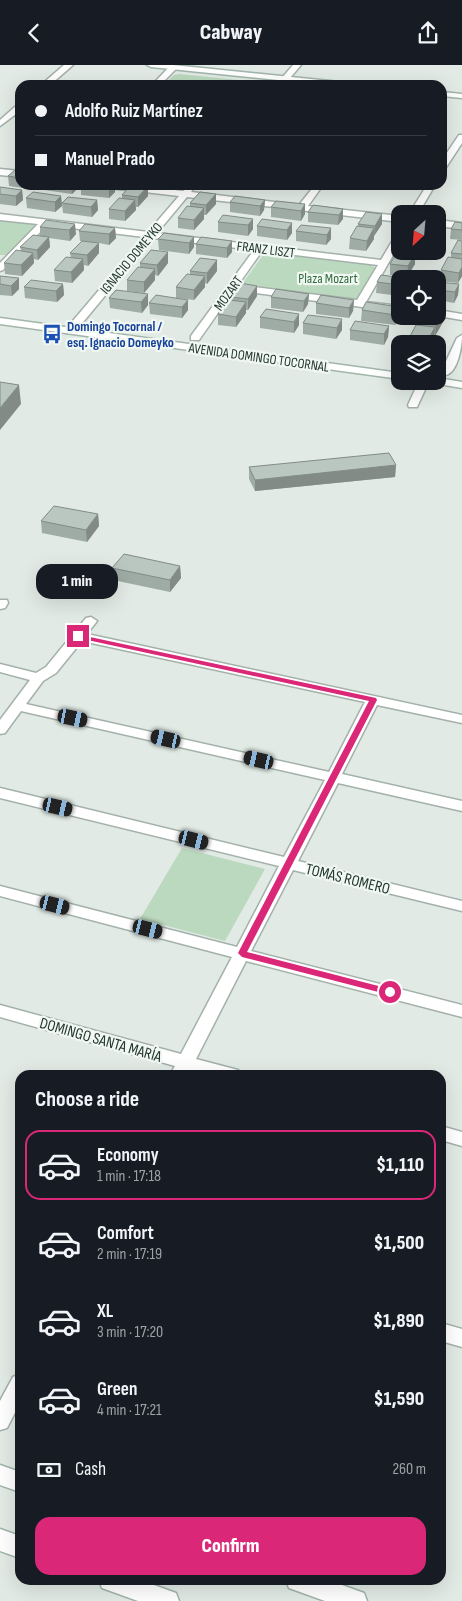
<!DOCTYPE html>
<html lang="en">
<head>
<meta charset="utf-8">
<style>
  body { margin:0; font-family:"Sofia Sans Condensed",sans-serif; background:#20242c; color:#f1f3f6; height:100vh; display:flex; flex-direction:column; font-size:19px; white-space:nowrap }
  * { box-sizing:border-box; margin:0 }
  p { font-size:16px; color:#9ea1a6 }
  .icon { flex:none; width:28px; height:28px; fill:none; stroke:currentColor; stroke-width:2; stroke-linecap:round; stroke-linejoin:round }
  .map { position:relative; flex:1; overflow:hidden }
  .panel { position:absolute; left:15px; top:1005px; width:431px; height:515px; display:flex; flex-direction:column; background:#171b24; border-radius:15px; box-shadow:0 5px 20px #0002 }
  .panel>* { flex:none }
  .guide { position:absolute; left:15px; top:15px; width:432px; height:110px; border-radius:15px; box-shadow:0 5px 20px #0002; display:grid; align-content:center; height:110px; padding:0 20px; background:#171b24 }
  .needle { width:32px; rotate:206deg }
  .fabs { position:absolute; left:391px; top:140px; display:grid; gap:10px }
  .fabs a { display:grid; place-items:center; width:55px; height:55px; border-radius:10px; background:#171b24; box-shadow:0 5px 20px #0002; font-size:25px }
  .end { position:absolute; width:22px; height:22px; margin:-11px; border:6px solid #db2777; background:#fff; box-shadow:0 0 0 2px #fff }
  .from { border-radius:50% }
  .bubble { position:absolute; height:35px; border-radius:15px; background:#171b24; box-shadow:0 5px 20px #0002; font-size:16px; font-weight:800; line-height:35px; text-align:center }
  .car { position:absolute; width:15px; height:30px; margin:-15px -8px; border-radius:6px; box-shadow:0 0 4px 1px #0007; background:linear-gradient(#222 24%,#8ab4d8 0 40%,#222 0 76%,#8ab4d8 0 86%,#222 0) }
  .guide b { display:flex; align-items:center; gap:18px; height:48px; font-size:19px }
  .guide b+b { border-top:1px solid #363941 }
  .guide i { width:12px; height:12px; background:#f1f3f6 }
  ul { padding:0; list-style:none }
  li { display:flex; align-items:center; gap:15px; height:70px; margin:0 10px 8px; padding:0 10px; border:2px solid transparent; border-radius:15px }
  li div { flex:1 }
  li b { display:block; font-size:19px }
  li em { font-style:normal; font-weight:800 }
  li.selected { border-color:#db2777 }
  li>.icon { width:45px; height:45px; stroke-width:1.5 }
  h2 { padding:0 20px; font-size:22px; line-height:60px }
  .pay { display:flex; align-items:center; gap:12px; height:55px; padding:0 20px; font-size:19px }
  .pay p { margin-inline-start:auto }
  .cta { display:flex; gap:10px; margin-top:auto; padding:10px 20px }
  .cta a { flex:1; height:58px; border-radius:15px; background:#db2777; color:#fff; font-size:20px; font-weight:800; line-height:58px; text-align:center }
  header { display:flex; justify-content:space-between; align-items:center; height:65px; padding:0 20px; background:#171b24; font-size:22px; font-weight:800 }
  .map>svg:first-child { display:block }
  .green { fill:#bbd9be }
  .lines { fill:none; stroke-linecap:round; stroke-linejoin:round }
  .minor-casing { stroke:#a4b1aa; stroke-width:3 }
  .secondary-casing { stroke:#a1b5aa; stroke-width:3 }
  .minor { fill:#fff; fill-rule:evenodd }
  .secondary { fill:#fff; fill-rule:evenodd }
  .wall { fill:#9faba5 }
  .shaded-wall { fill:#828b86 }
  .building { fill:#b9c7c0; stroke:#828b86 }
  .route { fill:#db2777 }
  .labels { text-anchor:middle; stroke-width:4.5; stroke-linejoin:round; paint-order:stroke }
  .far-street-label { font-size:14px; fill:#23392f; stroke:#f1f7f3 }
  .far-park-label { font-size:14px; fill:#316c3d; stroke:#f1f7f3 }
  .far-transit-label { font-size:14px; font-weight:bold; fill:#164399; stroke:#f1f7f3; text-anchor:start }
  .street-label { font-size:16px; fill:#23392f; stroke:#f1f7f3 }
</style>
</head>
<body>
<header><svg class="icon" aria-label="back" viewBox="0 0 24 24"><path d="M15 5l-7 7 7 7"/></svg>Cabway<svg class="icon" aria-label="share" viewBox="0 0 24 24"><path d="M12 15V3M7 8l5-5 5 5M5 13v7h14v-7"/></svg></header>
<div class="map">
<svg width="462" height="1536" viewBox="0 0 462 1536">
  <rect width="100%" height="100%" fill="#e1eae4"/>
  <!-- green -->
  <path class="green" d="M179,9L269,18L272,20H163L174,10Z
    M0,153L34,158L36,160L7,190H0Z
    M270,188L371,200L376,203L360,233L351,235L242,219L263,190Z
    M182,783L265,804L225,876L140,854Z"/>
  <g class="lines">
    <defs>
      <path id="minor" d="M64,0H73L50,20H41Z
        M171,0L178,2L160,20H152Z
        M293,0H301L284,20H276Z
        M17,40H20V46L0,61V55Z
        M459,70H462V78L445,104H442V95Z
        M0,104L20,106V112L0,110Z
        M106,120H132L183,126L190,120L194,123L191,127L299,140L315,120H323L308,141L400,151V157L187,132L157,168L381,195L397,168L400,167V178L366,237L400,241V247L234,225L199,275H191V271L254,185L153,173L74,268H66V264L144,172L47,160L3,205L0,206V198L38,159L0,155V149L148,167L179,131L110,123ZM262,186L378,200L357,235L238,220Z
        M427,120H435L418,149H409Z
        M438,155L462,158V164L438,161Z
        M438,245L462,249V255L438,251Z
        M462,270C462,281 458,307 446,310L442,309L441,307L457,273Z
        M419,316H429L417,342H409L408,340Z
        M0,535H7L8,538L5,543L0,544Z
        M91,552L97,556L87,569L462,650V658L377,640L342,709L462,736V746L338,718L298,796L462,836V846L293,805L251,886L462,940V952L246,896L196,994L238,1005L241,1010H208L190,1005L188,1010H170L175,1001L0,952V940L181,989L232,892L0,831V821L237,882L279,801L0,733V723L284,792L325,715L21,646L5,668L0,669V655L30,615L0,607V599L36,608L46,602L86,553ZM82,576L365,637L329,707L26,639L43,616L56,608Z
        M441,1061L462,1067V1081L441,1075Z
        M441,1258L462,1264V1282L441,1276Z
        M20,1309V1338L7,1363L0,1365V1336L13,1312Z"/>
      <path id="secondary" d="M147,0H173L350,18L354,20H327L151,2Z
        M442,27L462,29V33L442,31Z
        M0,253L400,308V314L0,259Z
        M438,313L462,317V323L432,318L431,316H438Z
        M0,1400L20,1407V1427L0,1420Z
        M0,1464L20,1471V1493L0,1486Z
        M99,1515H140L176,1528L179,1536H138L102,1523Z
        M286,1515H328L364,1528L367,1536H325L289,1523Z"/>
    </defs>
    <!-- minor casing -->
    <use href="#minor" class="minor-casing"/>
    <!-- secondary casing -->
    <use href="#secondary" class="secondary-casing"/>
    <!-- minor -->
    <use href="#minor" class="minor"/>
    <!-- secondary -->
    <use href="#secondary" class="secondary"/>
  </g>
  <!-- wall -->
  <path class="wall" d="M20,106V120H42L37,125L9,121L8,111Z
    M44,120H78V123L72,129L44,125Z
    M81,120H115V127L109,133L81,130Z
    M0,122L22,125L23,135L16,141L0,139Z
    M216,129V139L206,150H204V154L194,165L178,163V153L190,142V138Z
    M122,130L148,131L138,142H136V145L125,156L109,154V144L122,133Z
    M61,131L62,141L55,147L27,143L26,133Z
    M97,135L98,145L92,152L63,148L62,138Z
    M265,135L264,145L260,151L230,147V137Z
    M305,139V149L301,156L271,152V142Z
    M343,144V154L338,160L308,157V147Z
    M253,154V164L248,171L218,167V157Z
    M46,155L76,169L70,176L49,173L50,182L38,195L34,194V198L22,211L5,209L4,198L21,186L20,182L40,171V162Z
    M438,155L444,166L441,172H438Z
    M292,158V168L287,175L257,171V161Z
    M462,158V175L450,174L451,164Z
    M358,159H382L374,171V174L366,186L349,184L350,173L358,161Z
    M115,163L116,173L109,180L99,178V188L88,201L84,200V205L72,218L55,216L54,205L71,193L70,188L82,176H80L79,166Z
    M331,163V174L326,180L296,176V166Z
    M194,172V182L189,189L159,185L158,174Z
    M232,176V187L227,193L196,189V179Z
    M462,176V211L458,218L440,216L441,205L451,193V188Z
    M401,186H423L418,194L415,193V199L407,212L390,210V199Z
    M168,187V198L158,211L155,210V215L144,228L127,226V215L140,202V198Z
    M217,195V206L207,219L205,218V222L194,235L176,233V222L190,209V206Z
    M0,211L19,224L12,231L0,230Z
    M400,214V231L376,228L377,217Z
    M438,217L459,219L458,230L454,238L438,235Z
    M63,219L64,230L57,237L25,233L24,222Z
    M257,221V231L248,245H246V248L236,262L218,260V249L230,235V232Z
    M116,225L148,240L142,248L110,243L109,233Z
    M309,229L308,239L303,247L271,243V232Z
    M188,235V245L182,253L150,249L149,238Z
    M354,235L353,246L349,253L316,249V238Z
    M400,242L399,252L395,260L361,256L362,245Z
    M444,246L443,257L435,271H434V273L431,279H407L408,275L417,260V258Z
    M299,249V260L294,268L260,263V252Z
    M342,254V265L336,274L303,269V258Z
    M389,261L388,272L384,280L350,275V265Z
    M396,400L395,412L255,426L249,414V402Z
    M98,449L99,461L87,477L42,468L41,456Z
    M180,501L181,513L170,527L113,515L112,503Z"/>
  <!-- shaded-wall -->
  <path class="shaded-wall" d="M36,120H42L37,125Z
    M71,120H78V123L72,129Z
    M112,120H115V127L109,133V123Z
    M148,121V131L138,142V132Z
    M22,125L23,135L16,141V131Z
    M216,129V139L206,150V140Z
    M61,131L62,141L55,147V137Z
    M97,135L98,145L92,152L91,142Z
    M135,135L136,145L125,156V146Z
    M265,135L264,145L260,151V141Z
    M305,139V149L301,156V146Z
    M204,143V154L194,165V155Z
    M343,144V154L338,160L339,150Z
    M382,149V159L374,171L375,161Z
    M253,154V164L248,171V160Z
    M445,156L444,166L441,172V162Z
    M292,158V168L287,175V165Z
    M75,159L76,169L70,176L69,165Z
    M115,163L116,173L109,180V169Z
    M331,163V174L326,180L327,170Z
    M374,163V174L366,186L367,176Z
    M49,172L50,182L38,195L37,185Z
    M194,172V182L189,189V178Z
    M232,176V187L227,193V183Z
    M99,178V188L88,201L87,190Z
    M419,186H423L418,194Z
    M168,187V198L158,211L157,200Z
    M33,188L34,198L22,211L21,200Z
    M415,189V199L407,212L408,201Z
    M83,194L84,205L72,218L71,207Z
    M217,195V206L207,219V208Z
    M462,202V211L458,218L459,208Z
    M155,204V215L144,228V217Z
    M205,211V222L194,235V225Z
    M19,213V224L12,231L11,221Z
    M63,219L64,230L57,237L56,226Z
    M459,219L458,230L454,238L455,227Z
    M257,221V231L248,245V234Z
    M148,229V240L142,248L141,237Z
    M309,229L308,239L303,247L304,236Z
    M188,235V245L182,253V242Z
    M354,235L353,246L349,253V243Z
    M246,237V248L236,262V252Z
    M400,242L399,252L395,260V250Z
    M444,246L443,257L435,271L436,260Z
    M299,249V260L294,268V257Z
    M342,254V265L336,274L337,263Z
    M389,261L388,272L384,280V269Z
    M435,262L434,273L431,279H427Z
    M19,320L21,339L0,365V343Z
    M396,400L395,412L255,426V415Z
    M98,449L99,461L87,477L86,465Z
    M180,501L181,513L170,527V515Z"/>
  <!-- building -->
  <path class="building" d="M15,105L20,106V113L8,111Z
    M83,120H112L109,123Z
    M131,120H142L148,121L138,132L122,130Z
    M0,122L22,125L16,131L0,129Z
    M33,127L61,131L55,137L26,133Z
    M200,127L216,129L206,140L190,138Z
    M235,131L265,135L260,141L230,137Z
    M68,132L97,135L91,142L62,138Z
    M119,133L135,135L125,146L109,144Z
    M276,136L305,139L301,146L271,142Z
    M313,140L343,144L339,150L308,147Z
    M187,141L204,143L194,155L178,153Z
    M366,147L382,149L375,161L358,159Z
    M223,150L253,154L248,160L218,157Z
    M262,154L292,158L287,165L257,161Z
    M46,155L75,159L69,165L40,162Z
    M438,155L445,156L441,162H438Z
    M455,157L462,158V165L451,164Z
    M85,159L115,163L109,169L79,166Z
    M301,160L331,163L327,170L296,166Z
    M357,161L374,163L367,176L350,173Z
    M164,168L194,172L189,178L158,174Z
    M33,170L49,172L37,185L20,182Z
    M201,172L232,176L227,183L196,179Z
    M458,175L462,176V189L451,188Z
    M82,176L99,178L87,190L70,188Z
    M16,185L33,188L21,200L4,198Z
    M151,185L168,187L157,200L140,198Z
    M398,186L415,189L408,201L390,199Z
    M66,192L83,194L71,207L54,205Z
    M448,192L462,194V202L459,208L441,205Z
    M200,193L217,195L207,208L190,206Z
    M138,202L155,204L144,217L127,215Z
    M187,209L205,211L194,225L176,222Z
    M381,210L412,214H400V220L377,217Z
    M0,211L19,213L11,221L0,219Z
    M31,215L63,219L56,226L24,222Z
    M438,217L459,219L455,227L438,225Z
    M240,218L257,221L248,234L230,232Z
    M276,224L309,229L304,236L271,232Z
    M116,225L148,229L141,237L109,233Z
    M156,230L188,235L182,242L149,238Z
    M321,230L354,235L349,243L316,238Z
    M228,235L246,237L236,252L218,249Z
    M366,237L400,242L395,250L362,245Z
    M266,244L299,249L294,257L260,252Z
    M438,245L444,246L436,260L417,258L421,251H438Z
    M308,250L342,254L337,263L303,258Z
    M355,256L389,261L384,269L350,265Z
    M416,260L435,262L427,277L408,275Z
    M0,317L19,320L0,343Z
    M389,388L396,400L255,415L249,402Z
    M54,441L98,449L86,465L41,456Z
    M124,489L180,501L170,515L112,503Z"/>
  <!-- route -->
  <path class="route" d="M76,569L376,633L377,635L247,887L390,924L394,925V929L390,930L242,892L238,888L369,636L78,573L75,571Z"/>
  <!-- icons -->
  <defs>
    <symbol id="bus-bare" viewBox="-9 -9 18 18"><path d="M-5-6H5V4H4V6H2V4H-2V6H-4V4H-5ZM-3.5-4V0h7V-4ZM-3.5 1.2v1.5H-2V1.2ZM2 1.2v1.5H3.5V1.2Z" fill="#1a4fb4" stroke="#f1f7f3" stroke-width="2.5" paint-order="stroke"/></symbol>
  </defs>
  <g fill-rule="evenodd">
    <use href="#bus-bare" x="38" y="255" width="28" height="28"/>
  </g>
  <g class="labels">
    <!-- far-street labels -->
    <g class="far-street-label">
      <text transform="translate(266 184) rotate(7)" y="5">FRANZ LISZT</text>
      <text transform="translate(131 193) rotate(-50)" y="5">IGNACIO DOMEYKO</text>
      <text transform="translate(228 228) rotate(-54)" y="5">MOZART</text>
      <text transform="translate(259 292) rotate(8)" y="5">AVENIDA DOMINGO TOCORNAL</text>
    </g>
    <!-- far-park labels -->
    <g class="far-park-label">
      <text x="328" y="218">Plaza Mozart</text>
    </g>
    <!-- far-transit labels -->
    <g class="far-transit-label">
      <text x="67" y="266">Domingo Tocornal /<tspan x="67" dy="16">esq. Ignacio Domeyko</tspan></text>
    </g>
    <!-- street labels -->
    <g class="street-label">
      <text transform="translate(348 813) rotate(14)" y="6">TOMÁS ROMERO</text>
      <text transform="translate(101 974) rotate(16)" y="6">DOMINGO SANTA MARÍA</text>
    </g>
  </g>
</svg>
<div class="fabs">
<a><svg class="needle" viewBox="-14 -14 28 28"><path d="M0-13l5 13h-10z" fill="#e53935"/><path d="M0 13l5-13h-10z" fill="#9ea1a6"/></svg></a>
<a><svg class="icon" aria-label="locate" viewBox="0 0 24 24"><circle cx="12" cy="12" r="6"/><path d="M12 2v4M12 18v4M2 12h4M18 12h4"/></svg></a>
<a><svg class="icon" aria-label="layers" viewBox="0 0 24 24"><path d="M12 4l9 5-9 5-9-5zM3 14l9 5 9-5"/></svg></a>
</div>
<i class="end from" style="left:390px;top:927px"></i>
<i class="end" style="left:78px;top:571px"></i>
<div class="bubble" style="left:36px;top:499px;width:82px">1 min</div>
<i class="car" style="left:73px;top:653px;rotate:102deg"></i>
<i class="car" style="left:166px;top:674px;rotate:283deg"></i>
<i class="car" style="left:259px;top:695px;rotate:283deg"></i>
<i class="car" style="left:58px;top:742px;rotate:103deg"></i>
<i class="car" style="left:194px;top:775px;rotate:104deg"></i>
<i class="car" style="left:55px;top:840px;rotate:104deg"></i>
<i class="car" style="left:148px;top:864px;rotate:104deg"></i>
<div class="guide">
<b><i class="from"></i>Adolfo Ruiz Martínez</b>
<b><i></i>Manuel Prado</b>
</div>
<section class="panel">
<h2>Choose a ride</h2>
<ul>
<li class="selected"><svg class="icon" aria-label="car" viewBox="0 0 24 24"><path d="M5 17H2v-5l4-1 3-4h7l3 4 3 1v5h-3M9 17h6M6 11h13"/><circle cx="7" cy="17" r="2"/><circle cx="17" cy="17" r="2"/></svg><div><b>Economy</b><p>1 min · 17:18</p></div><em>$1,110</em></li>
<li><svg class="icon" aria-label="car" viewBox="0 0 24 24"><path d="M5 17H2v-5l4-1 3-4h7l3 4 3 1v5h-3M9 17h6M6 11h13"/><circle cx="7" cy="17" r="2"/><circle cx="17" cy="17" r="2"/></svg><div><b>Comfort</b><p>2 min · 17:19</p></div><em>$1,500</em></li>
<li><svg class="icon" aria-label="car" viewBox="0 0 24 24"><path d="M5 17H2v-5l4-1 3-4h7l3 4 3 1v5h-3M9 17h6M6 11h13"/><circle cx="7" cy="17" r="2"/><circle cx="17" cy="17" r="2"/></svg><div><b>XL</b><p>3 min · 17:20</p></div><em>$1,890</em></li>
<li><svg class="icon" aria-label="car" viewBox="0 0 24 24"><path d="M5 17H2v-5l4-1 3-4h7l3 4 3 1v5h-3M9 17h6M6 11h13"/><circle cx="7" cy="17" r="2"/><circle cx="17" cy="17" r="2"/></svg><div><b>Green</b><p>4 min · 17:21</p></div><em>$1,590</em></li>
</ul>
<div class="pay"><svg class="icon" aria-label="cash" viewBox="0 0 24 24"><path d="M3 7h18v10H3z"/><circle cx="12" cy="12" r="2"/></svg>Cash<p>260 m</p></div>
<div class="cta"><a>Confirm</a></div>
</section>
</div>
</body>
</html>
